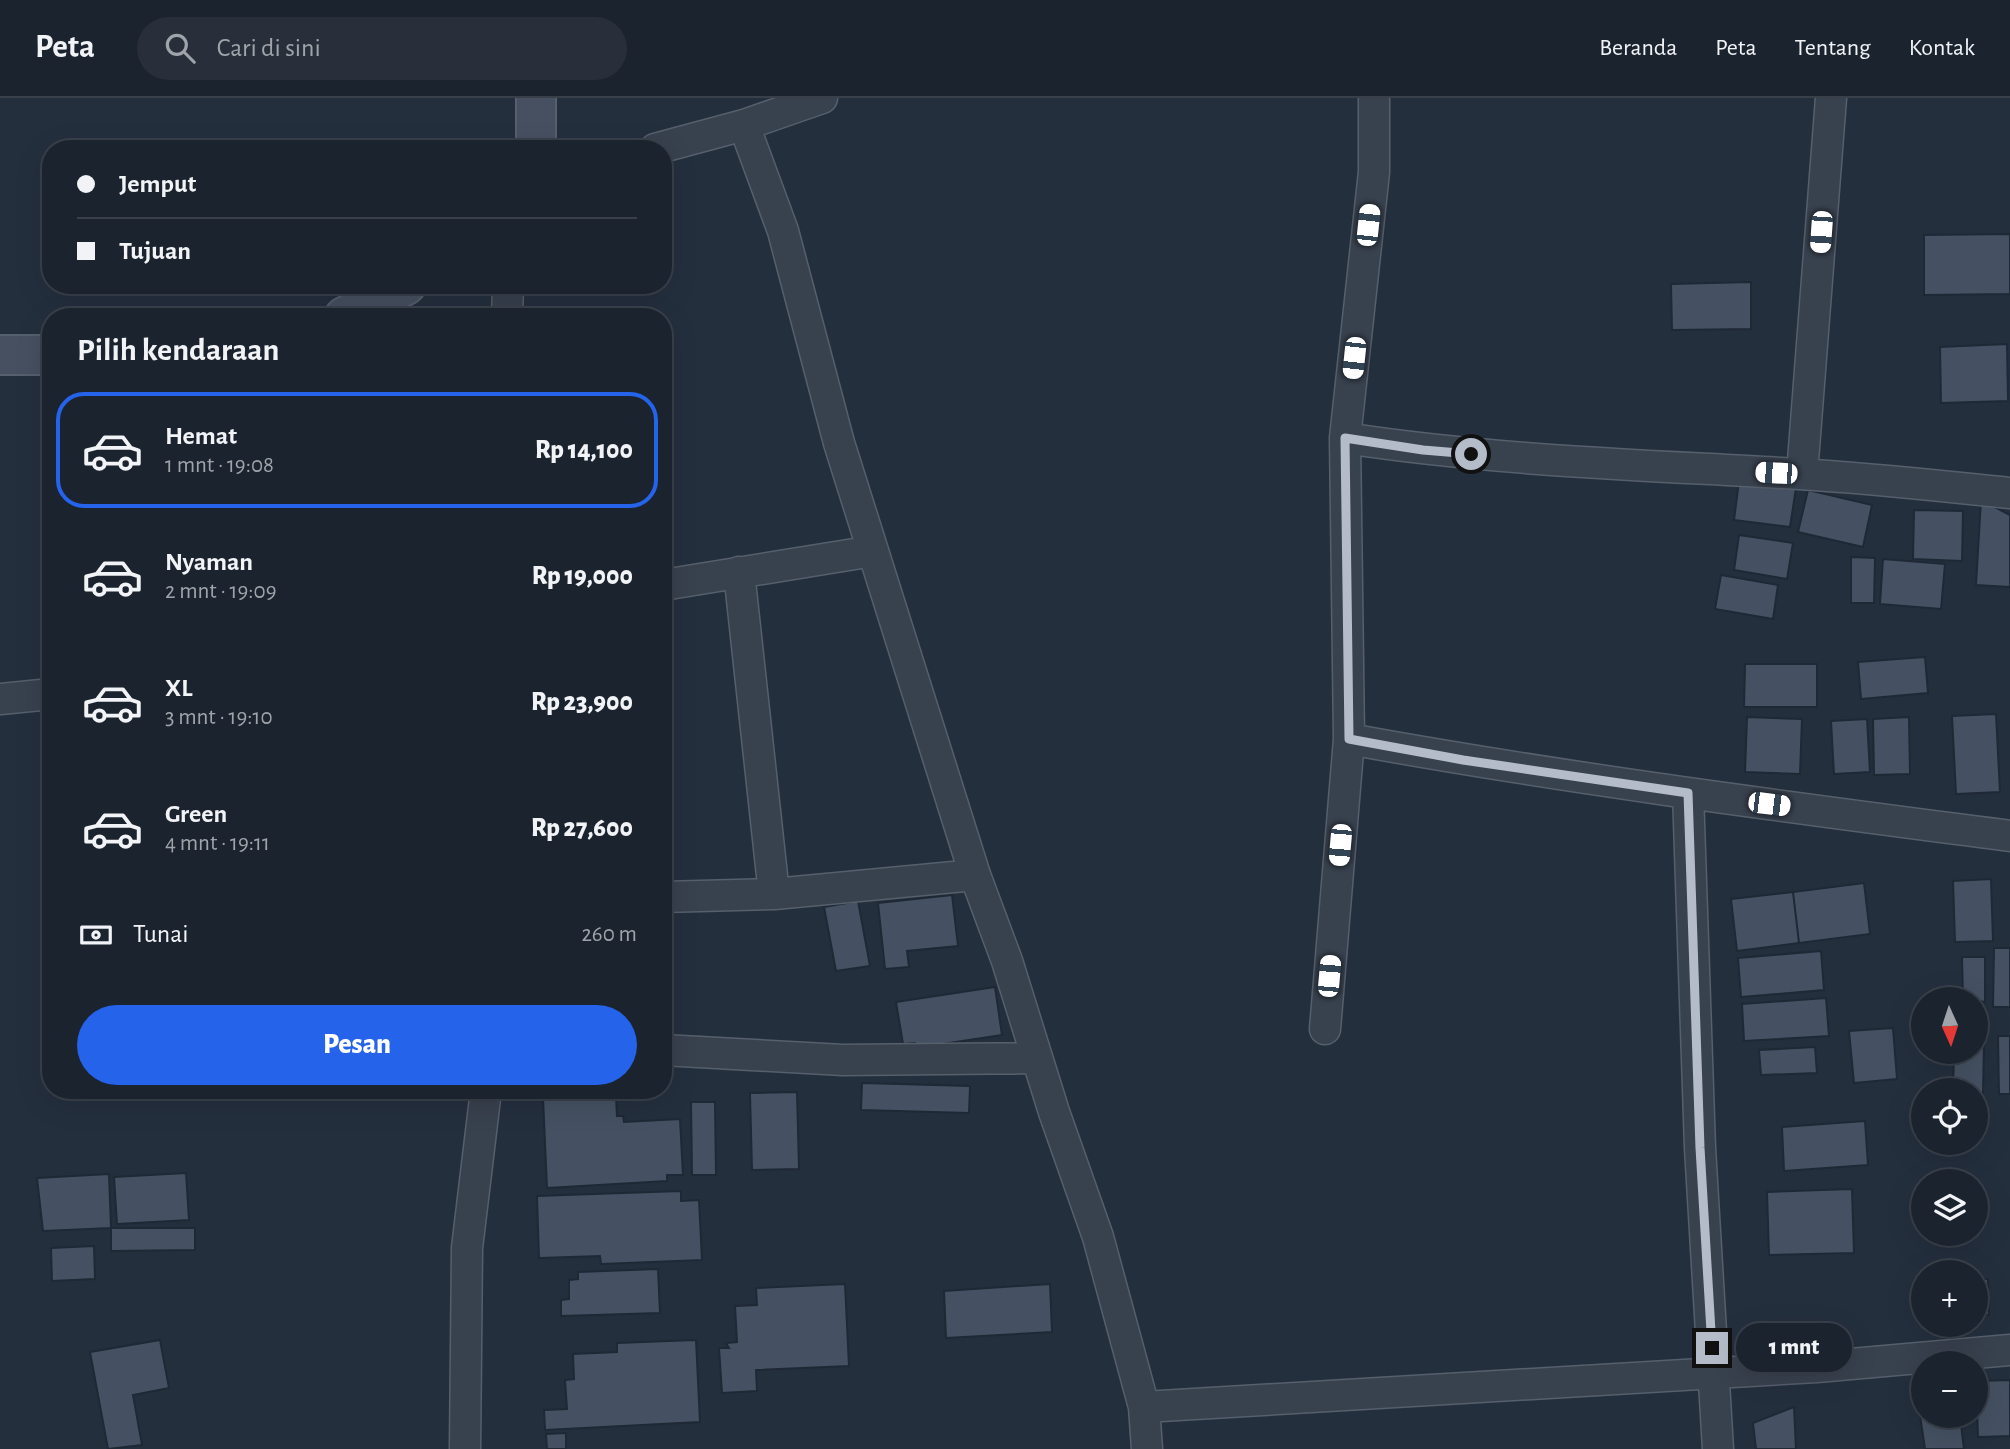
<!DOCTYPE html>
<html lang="id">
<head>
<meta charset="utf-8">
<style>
  body { margin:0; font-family:"Alegreya Sans",sans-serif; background:#282f3a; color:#f1f3f6; height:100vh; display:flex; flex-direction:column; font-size:26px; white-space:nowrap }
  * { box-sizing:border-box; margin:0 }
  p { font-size:23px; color:#a0a4aa }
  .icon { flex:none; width:38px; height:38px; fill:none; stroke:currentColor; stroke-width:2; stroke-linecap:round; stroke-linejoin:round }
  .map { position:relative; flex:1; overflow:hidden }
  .drawer { position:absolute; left:42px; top:210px; width:630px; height:791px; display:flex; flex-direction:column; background:#1b232e; border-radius:28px; box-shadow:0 7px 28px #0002,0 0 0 2px #39404a }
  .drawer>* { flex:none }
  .guide { position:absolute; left:42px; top:42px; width:630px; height:154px; border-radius:28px; box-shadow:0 7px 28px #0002,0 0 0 2px #39404a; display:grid; align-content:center; height:154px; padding:0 35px; background:#1b232e }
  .needle { width:46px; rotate:177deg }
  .fabs { position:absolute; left:1911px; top:889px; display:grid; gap:14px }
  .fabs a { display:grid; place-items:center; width:77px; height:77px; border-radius:50%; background:#1b232e; box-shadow:0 7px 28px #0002,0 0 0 2px #39404a; font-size:35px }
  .end { position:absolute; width:32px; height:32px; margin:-16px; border:9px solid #b4bcc9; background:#111; box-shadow:0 0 0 4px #111 }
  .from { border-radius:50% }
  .bubble { position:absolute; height:49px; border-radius:24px; background:#1b232e; box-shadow:0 7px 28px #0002,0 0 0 2px #39404a; font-size:23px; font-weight:800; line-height:49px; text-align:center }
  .car { position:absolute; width:21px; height:42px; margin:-21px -10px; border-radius:9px; box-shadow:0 0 5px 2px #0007; background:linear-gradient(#fff 24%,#345 0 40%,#fff 0 76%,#345 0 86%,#fff 0) }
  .guide b { display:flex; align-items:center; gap:24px; height:66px; font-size:26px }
  .guide b+b { border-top:2px solid #39404a }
  .guide i { width:18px; height:18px; background:#f1f3f6 }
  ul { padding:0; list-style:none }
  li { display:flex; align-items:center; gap:21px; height:116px; margin:0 14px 10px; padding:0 21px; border:4px solid transparent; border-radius:28px }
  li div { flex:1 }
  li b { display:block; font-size:26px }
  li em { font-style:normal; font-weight:800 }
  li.active { border-color:#2563eb }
  li>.icon { width:63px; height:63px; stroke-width:1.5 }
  h2 { padding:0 35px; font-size:32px; line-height:84px }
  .pay { display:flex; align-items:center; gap:18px; height:77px; padding:0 35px; font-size:26px }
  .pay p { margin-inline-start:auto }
  .action { display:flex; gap:14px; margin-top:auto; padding:14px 35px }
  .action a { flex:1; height:80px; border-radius:42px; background:#2563eb; color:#fff; font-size:28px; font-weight:800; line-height:80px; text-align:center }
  header { display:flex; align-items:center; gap:42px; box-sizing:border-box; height:98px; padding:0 35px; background:#1b232e; border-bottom:2px solid #39404a }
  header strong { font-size:33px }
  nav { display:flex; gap:38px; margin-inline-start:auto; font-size:24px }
  .search { width:490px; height:63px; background:#282f3a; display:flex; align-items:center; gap:18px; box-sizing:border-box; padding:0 24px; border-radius:38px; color:#a0a4aa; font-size:26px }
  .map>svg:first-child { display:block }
  .building { fill:#455162; stroke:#1f2835; stroke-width:2 }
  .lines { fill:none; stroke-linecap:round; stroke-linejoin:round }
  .street-casing { stroke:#565f6c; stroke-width:33 }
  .secondary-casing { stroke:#565f6c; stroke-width:42 }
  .street { stroke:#38414e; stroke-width:30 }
  .secondary { stroke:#465061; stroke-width:38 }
  .route { stroke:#b4bcc9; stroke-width:9 }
</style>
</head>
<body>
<header>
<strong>Peta</strong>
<div class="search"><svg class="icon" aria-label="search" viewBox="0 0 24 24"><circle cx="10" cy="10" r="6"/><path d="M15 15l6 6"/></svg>Cari di sini</div>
<nav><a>Beranda</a><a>Peta</a><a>Tentang</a><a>Kontak</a></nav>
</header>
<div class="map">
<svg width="2010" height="1351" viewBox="0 0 2010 1351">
  <rect width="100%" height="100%" fill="#242f3e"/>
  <!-- building -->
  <path class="building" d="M2010,136V196L1924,197V137Z
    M1751,184V231L1672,232L1671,186Z
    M2007,246L2008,303L1941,305L1940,249Z
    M1739,383L1796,390L1790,429L1734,422Z
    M1808,392L1872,407L1863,449L1798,434Z
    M1981,402L2010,417V489L1976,487Z
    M1914,412L1963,413L1962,463L1913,461Z
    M1739,437L1793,445L1787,481L1734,472Z
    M1851,459L1875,460L1874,505H1851Z
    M1883,461L1945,466L1941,511L1880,506Z
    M1721,477L1778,487L1773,521L1715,511Z
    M1925,559L1928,595L1861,601L1858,564Z
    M1745,566H1817V609H1744Z
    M1996,616L2000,694L1956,696L1952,618Z
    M1747,619L1802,621L1800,676L1745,674Z
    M1909,619L1910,676L1874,677L1873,621Z
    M1867,621L1870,674L1834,676L1831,623Z
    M1991,781L1993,843L1955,844L1953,783Z
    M1864,785L1870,836L1799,845L1793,794Z
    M1793,794L1799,845L1737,853L1731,801Z
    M952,797L958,848L907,853L909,869L885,871L878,805Z
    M858,803L870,868L836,873L824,809Z
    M1994,850H2010V909H1993Z
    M1821,853L1824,892L1741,899L1738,860Z
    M1962,859H1985V904L1963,901Z
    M995,889L1002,937L916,950L915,945L903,946L896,904Z
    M1826,900L1829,938L1744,943L1742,906Z
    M1893,930L1897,981L1854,985L1849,933Z
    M1998,938H2010V996H1999Z
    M1976,946H1984L1983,997H1976V992H1953L1954,954H1976Z
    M1815,949L1817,975L1761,977L1759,952Z
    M862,985L970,988L969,1015L861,1012Z
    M797,994L799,1071L752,1072L750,995Z
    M616,997L617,1018H623L624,1024L680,1021L683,1077H667V1083L547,1090L543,1000Z
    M691,1004H715L716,1077H692Z
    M1865,1023L1868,1067L1784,1073L1782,1029Z
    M186,1075L189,1122L117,1126L114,1079Z
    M109,1076L111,1130L43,1133L37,1080Z
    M1852,1091L1854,1155L1769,1157L1767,1094Z
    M681,1093V1103L699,1102L702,1162L601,1166L600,1158L539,1160L537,1098Z
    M111,1130H195V1152L111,1153Z
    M94,1148L95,1181L52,1183L51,1150Z
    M658,1171L660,1215L561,1218V1202L569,1201V1182L578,1181V1174Z
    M1976,1181H1988L1989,1217H1976Z
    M845,1186L849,1268L756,1272L757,1293L722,1295L719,1250H729L726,1245L737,1244L735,1208L757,1207L756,1190Z
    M1050,1186L1052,1234L946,1240L944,1193Z
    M160,1242L169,1290L133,1297L142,1347L108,1351L90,1254Z
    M696,1242L700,1324L545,1332L544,1312L567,1311L565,1282L574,1281L573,1256L617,1254V1245Z
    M2010,1282V1338L1978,1339L1976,1283Z
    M1918,1304H1923V1318H1960L1964,1351H1925Z
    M1794,1309L1796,1351H1756L1753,1325Z
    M566,1335V1351H547L546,1336Z"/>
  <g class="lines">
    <defs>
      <path id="street" d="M1374,0V74L1345,340L1349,641C1568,681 1789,709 2010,738
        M744,27L822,0
        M655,51L744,27L783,133L839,345L975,777L1007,863L1054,1014L1098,1139L1144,1309L1147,1351
        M507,219L508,187
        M1345,340C1496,363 1647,367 1799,376C1869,380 1940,388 2010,395
        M1802,376L1831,0
        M739,474L774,796
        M663,487L873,453
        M0,601L51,596
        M1688,695L1700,1050L1718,1351
        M663,799L774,796L975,777
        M1325,931L1349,641
        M663,952L843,962L1037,960
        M1144,1309L1817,1269L2010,1252
        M465,1351L467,1150L486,992"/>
      <path id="secondary" d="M536,51V0
        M344,219L406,187
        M0,257H51"/>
    </defs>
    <!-- street casing -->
    <use href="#street" class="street-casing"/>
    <!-- secondary casing -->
    <use href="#secondary" class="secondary-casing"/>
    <!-- street -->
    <use href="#street" class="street"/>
    <!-- secondary -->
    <use href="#secondary" class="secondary"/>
  </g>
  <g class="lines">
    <!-- route -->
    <path class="route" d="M1471,356L1423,352L1345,340L1349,641L1463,662L1688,695L1700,1050L1712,1250"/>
  </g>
</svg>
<div class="fabs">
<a><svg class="needle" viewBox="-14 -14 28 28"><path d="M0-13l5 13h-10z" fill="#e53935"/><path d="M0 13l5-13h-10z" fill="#a0a4aa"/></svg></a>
<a><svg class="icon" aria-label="locate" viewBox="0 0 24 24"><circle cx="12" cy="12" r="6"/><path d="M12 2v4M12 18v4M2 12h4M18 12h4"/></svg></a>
<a><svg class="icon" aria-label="layers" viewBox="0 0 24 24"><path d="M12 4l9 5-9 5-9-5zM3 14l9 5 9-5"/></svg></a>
<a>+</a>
<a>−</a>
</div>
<i class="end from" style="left:1471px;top:356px"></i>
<i class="end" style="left:1712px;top:1250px"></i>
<div class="bubble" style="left:1736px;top:1225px;width:116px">1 mnt</div>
<i class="car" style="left:1368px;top:127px;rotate:6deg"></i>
<i class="car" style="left:1821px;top:134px;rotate:184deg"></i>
<i class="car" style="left:1354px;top:260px;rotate:186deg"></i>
<i class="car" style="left:1776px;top:375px;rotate:273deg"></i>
<i class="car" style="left:1769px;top:706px;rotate:97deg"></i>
<i class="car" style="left:1340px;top:747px;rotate:185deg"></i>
<i class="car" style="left:1329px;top:878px;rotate:5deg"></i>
<div class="guide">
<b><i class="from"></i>Jemput</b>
<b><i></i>Tujuan</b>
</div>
<section class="drawer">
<h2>Pilih kendaraan</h2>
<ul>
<li class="active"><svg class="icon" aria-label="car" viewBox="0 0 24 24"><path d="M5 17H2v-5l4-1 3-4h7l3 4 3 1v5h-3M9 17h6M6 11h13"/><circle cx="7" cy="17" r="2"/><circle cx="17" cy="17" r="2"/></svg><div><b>Hemat</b><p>1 mnt · 19:08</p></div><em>Rp 14,100</em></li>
<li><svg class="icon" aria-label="car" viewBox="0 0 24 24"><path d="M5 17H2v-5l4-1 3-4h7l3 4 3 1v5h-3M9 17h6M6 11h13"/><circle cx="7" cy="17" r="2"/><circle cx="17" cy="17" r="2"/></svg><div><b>Nyaman</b><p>2 mnt · 19:09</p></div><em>Rp 19,000</em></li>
<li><svg class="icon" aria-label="car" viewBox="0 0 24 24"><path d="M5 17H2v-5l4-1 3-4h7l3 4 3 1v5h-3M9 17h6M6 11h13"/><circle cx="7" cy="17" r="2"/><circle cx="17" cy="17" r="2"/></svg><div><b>XL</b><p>3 mnt · 19:10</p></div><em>Rp 23,900</em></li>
<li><svg class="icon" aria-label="car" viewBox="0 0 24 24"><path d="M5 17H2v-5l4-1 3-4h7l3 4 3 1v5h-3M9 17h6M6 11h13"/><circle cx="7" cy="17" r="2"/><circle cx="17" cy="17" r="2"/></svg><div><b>Green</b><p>4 mnt · 19:11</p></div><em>Rp 27,600</em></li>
</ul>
<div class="pay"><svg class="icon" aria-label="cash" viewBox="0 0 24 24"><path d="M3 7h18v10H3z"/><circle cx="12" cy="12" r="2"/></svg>Tunai<p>260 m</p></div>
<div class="action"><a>Pesan</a></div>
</section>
</div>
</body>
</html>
